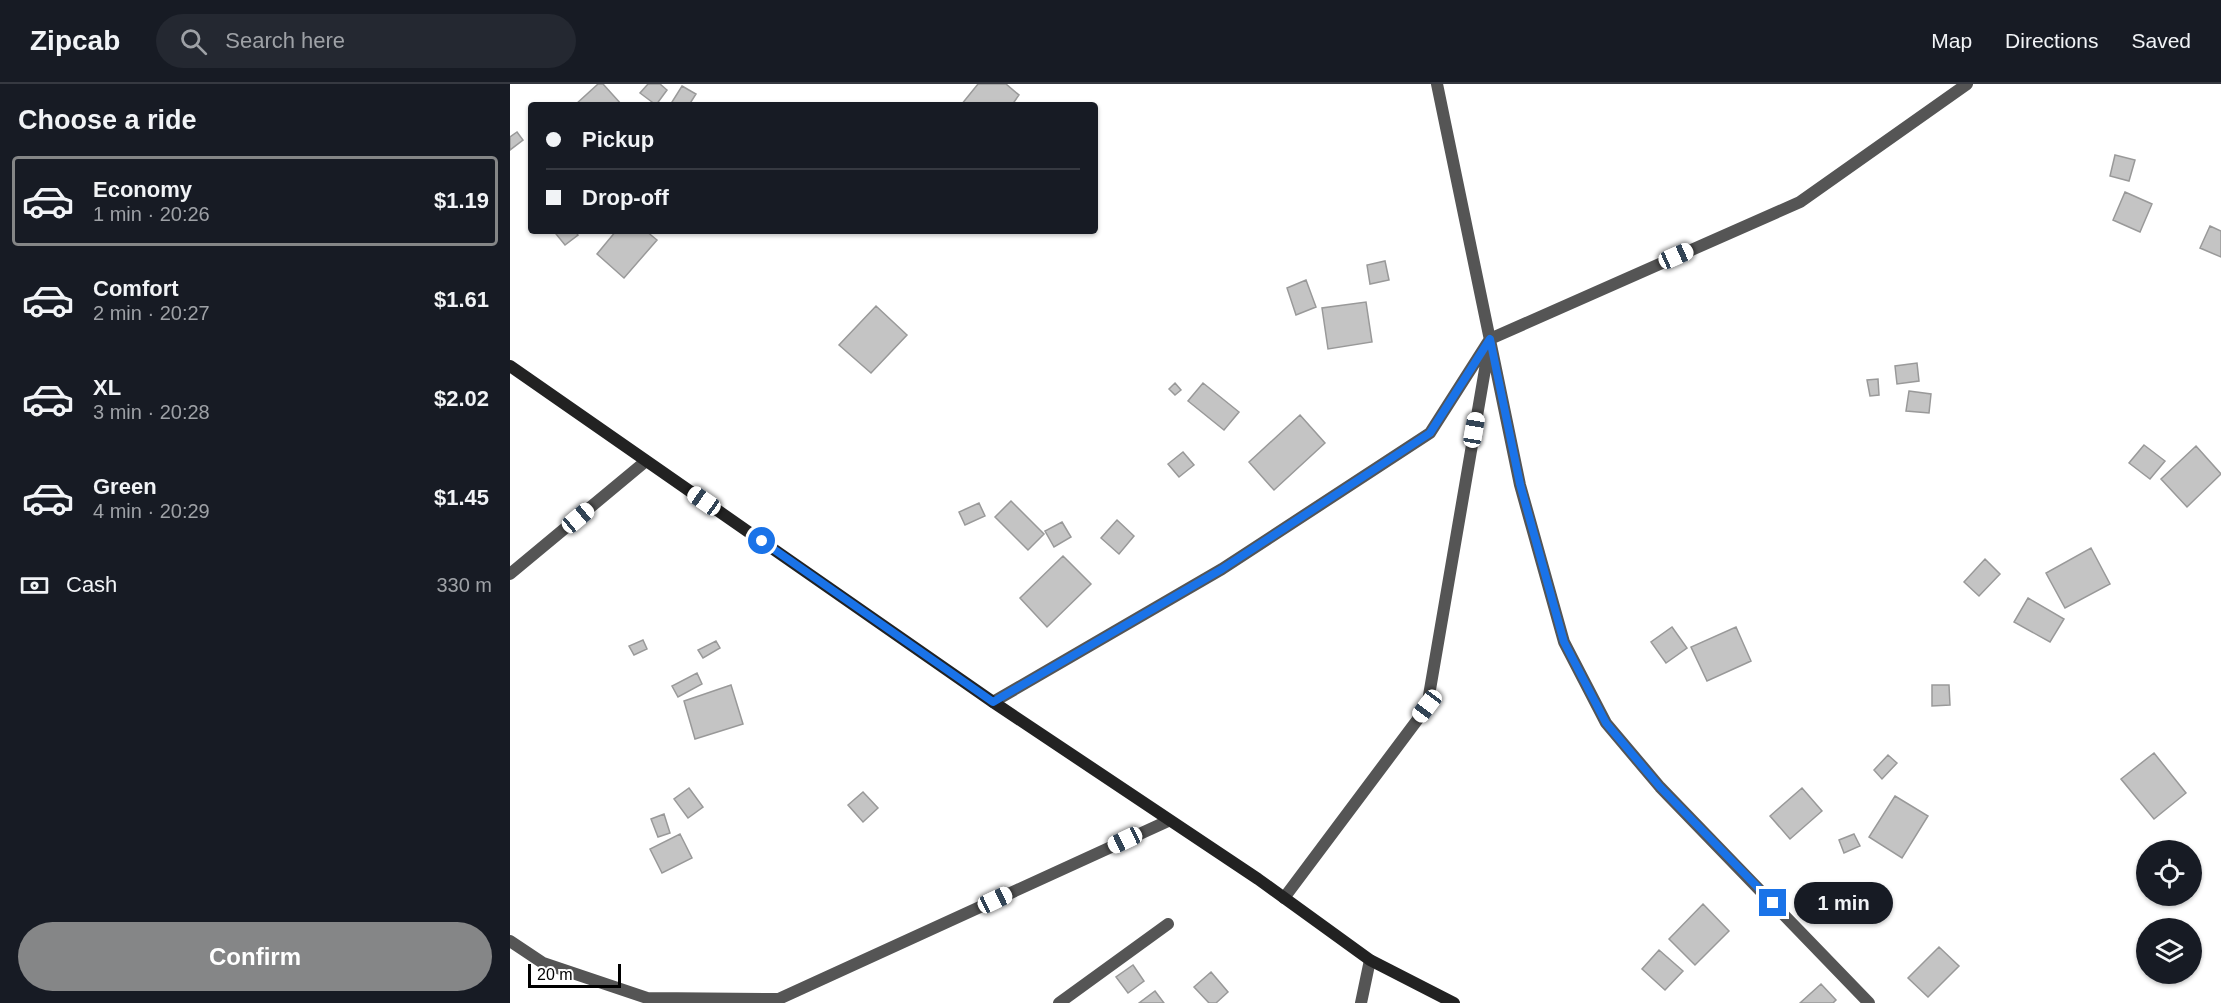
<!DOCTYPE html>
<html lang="en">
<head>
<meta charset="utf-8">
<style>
  body { margin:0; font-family:Arial,sans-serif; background:#242831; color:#f1f3f6; height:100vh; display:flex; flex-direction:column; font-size:22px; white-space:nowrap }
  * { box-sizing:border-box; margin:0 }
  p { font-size:20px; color:#9ea1a6 }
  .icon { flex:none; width:33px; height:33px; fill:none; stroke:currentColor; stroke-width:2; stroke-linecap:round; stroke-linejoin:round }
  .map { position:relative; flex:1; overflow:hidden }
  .sheet { display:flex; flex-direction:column; background:#171b24; width:510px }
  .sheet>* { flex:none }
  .banner { position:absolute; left:18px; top:18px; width:570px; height:132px; border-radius:6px; box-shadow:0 2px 4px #0004; display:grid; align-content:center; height:132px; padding:0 18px; background:#171b24 }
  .fabs { position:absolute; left:1626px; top:756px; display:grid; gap:12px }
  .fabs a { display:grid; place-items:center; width:66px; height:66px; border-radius:50%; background:#171b24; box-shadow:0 2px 4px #0004; font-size:30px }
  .scale { position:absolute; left:18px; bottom:15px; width:93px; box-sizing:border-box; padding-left:6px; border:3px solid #000; border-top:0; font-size:16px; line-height:21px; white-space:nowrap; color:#000; -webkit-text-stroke:4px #fff; paint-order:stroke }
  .end { position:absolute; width:27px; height:27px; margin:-14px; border:8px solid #1a73e8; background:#fff; box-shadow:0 0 0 3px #fff }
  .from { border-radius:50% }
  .bubble { position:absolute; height:42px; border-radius:21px; background:#171b24; box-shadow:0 2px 4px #0004; font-size:20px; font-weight:700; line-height:42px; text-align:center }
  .car { position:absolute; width:18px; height:36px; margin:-18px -9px; border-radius:8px; box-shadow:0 0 4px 2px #0007; background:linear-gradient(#fff 24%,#345 0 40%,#fff 0 76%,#345 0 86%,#fff 0) }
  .banner b { display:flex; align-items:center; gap:21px; height:57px; font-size:22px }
  .banner b+b { border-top:2px solid #363941 }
  .banner i { width:15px; height:15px; background:#f1f3f6 }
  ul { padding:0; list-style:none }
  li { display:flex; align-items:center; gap:18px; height:90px; margin:0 12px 9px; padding:0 6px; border:3px solid transparent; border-radius:6px }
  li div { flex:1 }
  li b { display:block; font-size:22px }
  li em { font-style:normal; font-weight:700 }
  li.current { border-color:#858687 }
  li>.icon { width:54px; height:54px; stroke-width:1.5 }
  h2 { padding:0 18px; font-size:27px; line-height:72px }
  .pay { display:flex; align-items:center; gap:15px; height:66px; padding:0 18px; font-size:22px }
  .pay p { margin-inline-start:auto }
  .button { display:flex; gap:12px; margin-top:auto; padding:12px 18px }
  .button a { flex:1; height:69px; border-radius:36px; background:#858687; color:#fff; font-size:24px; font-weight:700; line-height:69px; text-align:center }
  header { display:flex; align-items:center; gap:36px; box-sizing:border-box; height:84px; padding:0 30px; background:#171b24; border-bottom:2px solid #363941 }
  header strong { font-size:28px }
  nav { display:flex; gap:33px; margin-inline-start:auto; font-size:21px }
  .search { width:420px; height:54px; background:#242831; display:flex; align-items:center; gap:15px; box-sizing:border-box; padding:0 21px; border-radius:33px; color:#9ea1a6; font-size:22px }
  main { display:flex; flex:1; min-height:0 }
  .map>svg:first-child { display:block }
  .building { fill:#c4c4c4; stroke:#999; stroke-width:1.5 }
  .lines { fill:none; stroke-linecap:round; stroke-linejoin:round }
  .street { stroke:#555; stroke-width:12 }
  .secondary { stroke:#222; stroke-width:12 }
  .route { stroke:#1a73e8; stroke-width:8 }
</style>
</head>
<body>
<header>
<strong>Zipcab</strong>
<div class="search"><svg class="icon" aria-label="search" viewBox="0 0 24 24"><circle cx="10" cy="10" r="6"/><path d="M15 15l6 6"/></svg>Search here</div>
<nav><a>Map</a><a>Directions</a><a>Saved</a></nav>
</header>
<main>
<section class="sheet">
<h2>Choose a ride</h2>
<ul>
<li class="current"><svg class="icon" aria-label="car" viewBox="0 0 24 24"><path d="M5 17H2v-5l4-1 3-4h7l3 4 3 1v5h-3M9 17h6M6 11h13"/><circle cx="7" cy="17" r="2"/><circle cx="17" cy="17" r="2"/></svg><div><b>Economy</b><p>1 min · 20:26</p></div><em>$1.19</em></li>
<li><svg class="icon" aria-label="car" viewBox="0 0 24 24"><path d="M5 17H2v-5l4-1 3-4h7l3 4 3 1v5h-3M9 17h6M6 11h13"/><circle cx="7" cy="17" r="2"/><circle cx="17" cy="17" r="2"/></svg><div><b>Comfort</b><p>2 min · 20:27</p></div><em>$1.61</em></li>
<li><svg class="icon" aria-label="car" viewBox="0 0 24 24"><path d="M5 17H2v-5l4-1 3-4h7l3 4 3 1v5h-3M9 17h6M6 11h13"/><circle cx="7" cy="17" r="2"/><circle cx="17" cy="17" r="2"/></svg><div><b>XL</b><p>3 min · 20:28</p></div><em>$2.02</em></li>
<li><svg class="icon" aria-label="car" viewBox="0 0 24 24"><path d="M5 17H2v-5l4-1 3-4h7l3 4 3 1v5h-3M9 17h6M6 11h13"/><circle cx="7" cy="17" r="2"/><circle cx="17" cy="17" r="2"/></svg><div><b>Green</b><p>4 min · 20:29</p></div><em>$1.45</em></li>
</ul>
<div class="pay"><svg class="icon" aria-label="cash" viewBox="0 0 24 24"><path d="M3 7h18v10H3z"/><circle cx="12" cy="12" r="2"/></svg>Cash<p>330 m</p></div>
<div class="button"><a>Confirm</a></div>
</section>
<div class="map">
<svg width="1711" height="919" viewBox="0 0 1711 919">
  <rect width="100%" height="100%" fill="#fff"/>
  <!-- building -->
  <path class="building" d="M88,0H93L112,21H65Z
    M138,0H150L157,6L146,21L130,9Z
    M468,0H496L509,11L502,21H451Z
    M172,2L186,10L179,21H167L162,18Z
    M7,48L13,56L0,66V53Z
    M1605,71L1625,76L1619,97L1600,92Z
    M1615,108L1642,120L1630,148L1603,136Z
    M1700,142L1711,147V173L1690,164Z
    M50,147H65L68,151L55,161L46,150Z
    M106,147H136L147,156L114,194L87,170Z
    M875,177L879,196L860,200L857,181Z
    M796,196L806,223L786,231L777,204Z
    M856,218L862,258L818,265L812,224Z
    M366,222L397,251L361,289L329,261Z
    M1407,279L1409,297L1387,300L1385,282Z
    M1368,295L1369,311L1360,312L1357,296Z
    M665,299L671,306L665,311L659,305Z
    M693,299L729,328L714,346L678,317Z
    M1399,307L1421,310L1419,329L1396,327Z
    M790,331L815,359L764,406L739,378Z
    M1634,361L1655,377L1640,395L1619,379Z
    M1686,362L1711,390L1677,423L1651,395Z
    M673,368L684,381L669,393L658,380Z
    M501,417L534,450L518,466L485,433Z
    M469,419L475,432L455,441L449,428Z
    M607,436L624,452L609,470L591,454Z
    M552,438L561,453L544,463L535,447Z
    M1581,464L1600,500L1555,524L1536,489Z
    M553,472L581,500L537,543L510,514Z
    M1475,475L1490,490L1469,512L1454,498Z
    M1518,514L1554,535L1540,558L1504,538Z
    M1162,543L1177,564L1156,579L1141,558Z
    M1226,543L1241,577L1197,597L1181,563Z
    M133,556L137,565L124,571L119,562Z
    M206,557L210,564L193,574L188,566Z
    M187,589L192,600L168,613L162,602Z
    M221,601L233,640L185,655L174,617Z
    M1422,601H1439L1440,621L1422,622Z
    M1644,669L1676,709L1644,735L1611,695Z
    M1378,671L1387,679L1372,695L1364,686Z
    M179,704L193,723L178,734L164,715Z
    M1292,704L1312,727L1280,755L1260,732Z
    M353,708L368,724L353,738L338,721Z
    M1385,712L1418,732L1392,774L1359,753Z
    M154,730L160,749L148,753L141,735Z
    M170,750L182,774L152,789L140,765Z
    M1344,750L1350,762L1334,769L1329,756Z
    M1193,820L1219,847L1185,881L1159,855Z
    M1429,863L1449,882L1418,913L1398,894Z
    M1149,866L1173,887L1155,906L1132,885Z
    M623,881L634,897L618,909L606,893Z
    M701,888L718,908L706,919H699L684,903Z
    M1311,900L1326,916L1323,919H1290Z
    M645,907L654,919H629Z"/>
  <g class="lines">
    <!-- street -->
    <path class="street" d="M927,0L1010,401L1054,558L1096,639L1150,703L1359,919
      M0,490L136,377
      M483,618L712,485L920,349L980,255L1290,118L1457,0
      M774,814L917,623L979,262
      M0,857L33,879L137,914L267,915
      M260,919L658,737
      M549,919L658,840
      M851,919L860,876"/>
    <!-- secondary -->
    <path class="secondary" d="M0,282L483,618L748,795L860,876L944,919"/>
  </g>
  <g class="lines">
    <!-- route -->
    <path class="route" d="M252,457L483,618L712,485L920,349L980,255L1010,400L1054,558L1096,639L1150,703L1263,819"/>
  </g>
</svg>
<div class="fabs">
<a><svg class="icon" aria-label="locate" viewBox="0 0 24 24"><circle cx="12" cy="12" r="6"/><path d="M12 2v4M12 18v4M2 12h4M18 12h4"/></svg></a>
<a><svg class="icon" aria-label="layers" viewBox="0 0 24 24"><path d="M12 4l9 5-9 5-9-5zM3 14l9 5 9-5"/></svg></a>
</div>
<div class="scale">20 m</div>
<i class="end from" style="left:252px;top:457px"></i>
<i class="end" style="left:1263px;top:819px"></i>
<div class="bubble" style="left:1284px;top:798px;width:99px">1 min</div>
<i class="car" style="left:1166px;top:172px;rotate:66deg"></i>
<i class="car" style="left:964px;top:346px;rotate:10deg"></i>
<i class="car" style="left:194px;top:417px;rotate:305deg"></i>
<i class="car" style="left:68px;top:434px;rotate:50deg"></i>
<i class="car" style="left:917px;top:622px;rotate:217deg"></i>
<i class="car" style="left:615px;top:756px;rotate:245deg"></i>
<i class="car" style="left:485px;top:816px;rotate:65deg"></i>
<div class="banner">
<b><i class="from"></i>Pickup</b>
<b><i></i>Drop-off</b>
</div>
</div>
</main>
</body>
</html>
